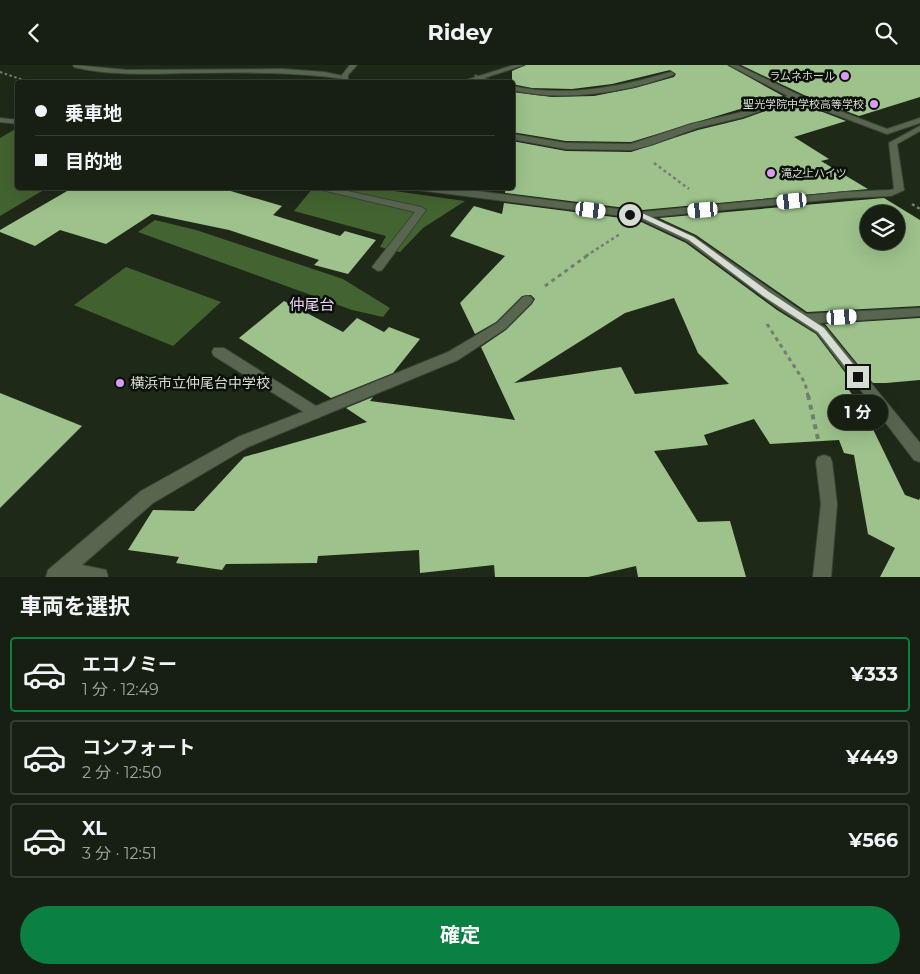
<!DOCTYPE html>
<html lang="ja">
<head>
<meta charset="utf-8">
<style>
  body { margin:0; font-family:Montserrat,"Noto Sans JP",sans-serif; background:#232c20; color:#f1f3f6; height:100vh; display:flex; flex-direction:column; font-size:19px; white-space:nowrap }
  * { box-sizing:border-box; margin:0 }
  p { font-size:16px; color:#9ea29f }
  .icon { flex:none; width:28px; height:28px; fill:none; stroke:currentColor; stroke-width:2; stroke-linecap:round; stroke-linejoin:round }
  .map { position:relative; height:512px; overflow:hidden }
  .details { display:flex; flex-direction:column; background:#161f12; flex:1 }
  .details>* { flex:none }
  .banner { position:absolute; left:15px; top:15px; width:500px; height:110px; border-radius:5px; box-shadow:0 5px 20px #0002,0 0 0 1px #353d32; display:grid; align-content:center; height:110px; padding:0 20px; background:#161f12 }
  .buttons { position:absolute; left:860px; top:140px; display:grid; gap:10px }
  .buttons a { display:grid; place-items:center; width:45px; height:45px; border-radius:50%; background:#161f12; box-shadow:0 5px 20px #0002,0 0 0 1px #353d32; font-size:25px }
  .end { position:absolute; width:22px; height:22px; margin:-11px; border:6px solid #d6ddd2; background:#111; box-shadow:0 0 0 2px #111 }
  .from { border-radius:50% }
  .bubble { position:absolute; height:35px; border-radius:18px; background:#161f12; box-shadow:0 5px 20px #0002,0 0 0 1px #353d32; font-size:16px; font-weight:700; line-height:35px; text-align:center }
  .car { position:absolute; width:15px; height:30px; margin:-15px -8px; border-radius:6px; box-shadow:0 0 4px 1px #0007; background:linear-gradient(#fff 24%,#345 0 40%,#fff 0 76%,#345 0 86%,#fff 0) }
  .banner b { display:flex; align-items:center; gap:18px; height:48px; font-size:19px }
  .banner b+b { border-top:1px solid #353d32 }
  .banner i { width:12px; height:12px; background:#f1f3f6 }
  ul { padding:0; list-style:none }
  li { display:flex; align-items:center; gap:15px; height:75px; margin:0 10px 8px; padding:0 10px; border:2px solid #353d32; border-radius:5px }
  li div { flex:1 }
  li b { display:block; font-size:19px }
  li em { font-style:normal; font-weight:700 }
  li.on { border-color:#0b8043 }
  li>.icon { width:45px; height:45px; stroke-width:1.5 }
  h2 { padding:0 20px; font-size:22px; line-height:60px }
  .cta { display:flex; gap:10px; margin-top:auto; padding:10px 20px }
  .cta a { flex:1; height:58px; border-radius:30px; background:#0b8043; color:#fff; font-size:20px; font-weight:700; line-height:58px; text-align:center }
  header { display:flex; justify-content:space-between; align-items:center; height:65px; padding:0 20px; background:#161f12; font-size:22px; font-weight:700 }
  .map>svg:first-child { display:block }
  .forest { fill:#436330 }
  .water { fill:#41612f }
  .building { fill:#9dc28b; fill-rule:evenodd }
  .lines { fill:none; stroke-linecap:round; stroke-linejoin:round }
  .lane-casing { stroke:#3b4636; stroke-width:2 }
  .street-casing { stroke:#3b4636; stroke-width:2 }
  .path-far3 { stroke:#747e6f; stroke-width:2; stroke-dasharray:2.5 2.5; stroke-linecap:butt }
  .path-far2 { stroke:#747e6f; stroke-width:2.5; stroke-dasharray:3 3; stroke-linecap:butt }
  .path-far1 { stroke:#747e6f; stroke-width:3; stroke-dasharray:4 4; stroke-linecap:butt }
  .path { stroke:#747e6f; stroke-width:4; stroke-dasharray:5 5; stroke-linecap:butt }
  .lane { fill:#586650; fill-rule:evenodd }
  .street { fill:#586650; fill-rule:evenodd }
  .route { fill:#d6ddd2 }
  .poi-dot { fill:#da9af6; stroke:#0b1009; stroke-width:2 }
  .labels { text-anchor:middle; stroke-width:5; stroke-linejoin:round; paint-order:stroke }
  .far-poi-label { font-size:11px; fill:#d6ddd2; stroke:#0b1009; text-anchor:end }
  .poi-label { font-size:14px; fill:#d6ddd2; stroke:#0b1009; text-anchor:start }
  .neighbourhood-label { font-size:15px; fill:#f0d5fc; stroke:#0b1009 }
</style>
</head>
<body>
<header><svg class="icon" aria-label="back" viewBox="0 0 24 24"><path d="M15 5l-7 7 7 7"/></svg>Ridey<svg class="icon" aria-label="search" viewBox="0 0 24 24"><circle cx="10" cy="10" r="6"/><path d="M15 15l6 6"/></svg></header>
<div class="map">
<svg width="920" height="512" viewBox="0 0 920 512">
  <rect width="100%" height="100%" fill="#1e2918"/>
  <!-- forest -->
  <path class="forest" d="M17,63L18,122L47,123L0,151V73Z
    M313,123H373L465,136L423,163L400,187L380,182L386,171L294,146Z
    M155,155L196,165L343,214L390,243L383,252L352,245L138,167Z"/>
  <!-- water -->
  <path class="water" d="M126,202L221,237L173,281L74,240Z"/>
  <!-- building -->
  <path class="building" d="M526,0H727L783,31L631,77L566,76L512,67V27L552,32L594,31L635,23L674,12L676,9L670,5L612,19L572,24L532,23L512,19V6Z
    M741,0H920V32L859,51L804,30Z
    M794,36L846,56L794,72L829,94L821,96L868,124L642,145L505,128L506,122H512V76L566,86L631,87L698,65L743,54Z
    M74,122H217L282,141L273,150L340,171L345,166L376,175L348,209L314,200L319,195L229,165L152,149L106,179L60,165L35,181L0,167V165Z
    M884,133L920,155V241L807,247L696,170L659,153ZM869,149H896V176H869Z
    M504,138L637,155L686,178L777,245L816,269L853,318H850L852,322H847L867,352L905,430L919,435L920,433V512H880L895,483L868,469L854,390L844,388L839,375L770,379L754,354L704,370L708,380L654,386L698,457L730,456L746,512H638L636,501L588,512H495L494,500L420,508L419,485L318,491L317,498L226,499L222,505L176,498L179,492L128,485L153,445L194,446L244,392L367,357L346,343L373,332L370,336L515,355L481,282L506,265L532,239L535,234L531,230L522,231L496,257L475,269L460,238L505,191L450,171L474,141L502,149ZM674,233L698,288L729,319L635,329L621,302L514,318L625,248Z
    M284,236L343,267L357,253L384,267L389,262L420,274L393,308L331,333L239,273Z
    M920,253V315L886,318H873L825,259Z
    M0,328L82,361L0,443Z"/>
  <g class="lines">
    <defs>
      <path id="lane" d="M73,0L127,5L282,4L324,7L348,12L345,14C295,7 246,7 196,8C155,8 114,12 74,2Z
        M671,7L674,9L673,10C623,28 565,37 512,25V21C566,33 619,22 671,7Z
        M475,10L499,18H488L475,12Z
        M920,61V66L897,79L904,125L891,131L845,133L652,152L695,172L806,249L920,243V251L819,258L825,262L920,378V397L914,395L817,268L778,243L687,176L638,153L418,125L414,122H445L642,147L845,127L890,125L894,124L889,78Z
        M512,69L566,78L570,81L566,84L512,74Z
        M527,231L531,232L533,235L531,238L505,264L458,295L315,354L214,291L212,287L214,283H224L316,341L448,287L497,258L523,232Z
        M824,390L830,392L832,397L837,439L831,512H813L821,439L816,397L818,392Z"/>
      <path id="street" d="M350,0H357L348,10V18H342V10Z
        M514,0H524L469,18H457Z
        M729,0H737L803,32L887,64L920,53V58L887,69L794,34L743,52L697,63L651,80L631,85L566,84L562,81L566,78L631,79L691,59L738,48L788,31Z
        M0,53L18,55V59L0,57Z
        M309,122H329L421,142L426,145L382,205L378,206L372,202L415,147Z
        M315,342L320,344L322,348L320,352L248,382L153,438L82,500L106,505L108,512H46L48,505L141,426L238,372Z"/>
    </defs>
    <!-- lane casing -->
    <use href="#lane" class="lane-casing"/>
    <!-- street casing -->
    <use href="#street" class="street-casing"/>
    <!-- path-far3 -->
    <path class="path-far3" d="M0,7L32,18"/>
    <!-- path-far2 -->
    <path class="path-far2" d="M654,98L689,124
      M912,139L920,144
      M586,191L620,169"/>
    <!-- path-far1 -->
    <path class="path-far1" d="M545,221L588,190
      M767,259L805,318L808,331"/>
    <!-- path -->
    <path class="path" d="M808,330L818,374"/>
    <!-- lane -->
    <use href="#lane" class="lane"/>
    <!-- street -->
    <use href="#street" class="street"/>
  </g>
  <!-- route -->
  <path class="route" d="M630,148L644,149L694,172L769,227L824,263L861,309V314H855L818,267L763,231L689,175L640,152H628Z"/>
  <!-- markers -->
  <g class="poi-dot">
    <circle cx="845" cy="11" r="5"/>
    <circle cx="874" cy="39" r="5"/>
    <circle cx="771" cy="108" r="5"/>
    <circle cx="120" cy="318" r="5"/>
  </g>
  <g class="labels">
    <!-- far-poi labels -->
    <g class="far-poi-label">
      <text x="835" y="15">ラムネホール</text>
      <text x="864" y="43">聖光学院中学校高等学校</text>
      <text x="781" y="112" text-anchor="start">滝之上ハイツ</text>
    </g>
    <!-- poi labels -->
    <g class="poi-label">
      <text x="130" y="323">横浜市立仲尾台中学校</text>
    </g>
    <!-- neighbourhood labels -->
    <g class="neighbourhood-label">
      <text x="312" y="245">仲尾台</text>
    </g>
  </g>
</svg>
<div class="buttons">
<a><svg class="icon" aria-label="layers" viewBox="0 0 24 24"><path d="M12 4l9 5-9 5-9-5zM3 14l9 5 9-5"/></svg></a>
</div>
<i class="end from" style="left:630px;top:150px"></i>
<i class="end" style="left:858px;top:312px"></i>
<div class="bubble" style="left:828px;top:330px;width:60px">1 分</div>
<i class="car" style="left:792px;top:136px;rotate:264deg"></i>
<i class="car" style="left:591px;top:145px;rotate:97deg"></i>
<i class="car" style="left:703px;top:145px;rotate:265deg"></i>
<i class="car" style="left:842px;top:252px;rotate:87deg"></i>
<div class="banner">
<b><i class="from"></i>乗車地</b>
<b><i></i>目的地</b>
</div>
</div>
<section class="details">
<h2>車両を選択</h2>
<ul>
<li class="on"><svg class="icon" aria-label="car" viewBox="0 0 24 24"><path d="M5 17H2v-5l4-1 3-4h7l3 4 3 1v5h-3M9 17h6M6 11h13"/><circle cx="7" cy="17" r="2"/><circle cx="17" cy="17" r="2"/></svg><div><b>エコノミー</b><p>1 分 · 12:49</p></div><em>¥333</em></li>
<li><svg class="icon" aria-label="car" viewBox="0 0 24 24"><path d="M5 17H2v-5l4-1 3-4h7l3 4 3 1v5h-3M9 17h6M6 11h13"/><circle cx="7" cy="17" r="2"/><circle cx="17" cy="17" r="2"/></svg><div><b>コンフォート</b><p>2 分 · 12:50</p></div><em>¥449</em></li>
<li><svg class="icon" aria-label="car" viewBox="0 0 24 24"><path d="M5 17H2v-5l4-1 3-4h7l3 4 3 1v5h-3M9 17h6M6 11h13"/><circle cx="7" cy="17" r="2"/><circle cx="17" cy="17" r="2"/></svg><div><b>XL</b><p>3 分 · 12:51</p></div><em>¥566</em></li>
</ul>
<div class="cta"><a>確定</a></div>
</section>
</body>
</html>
